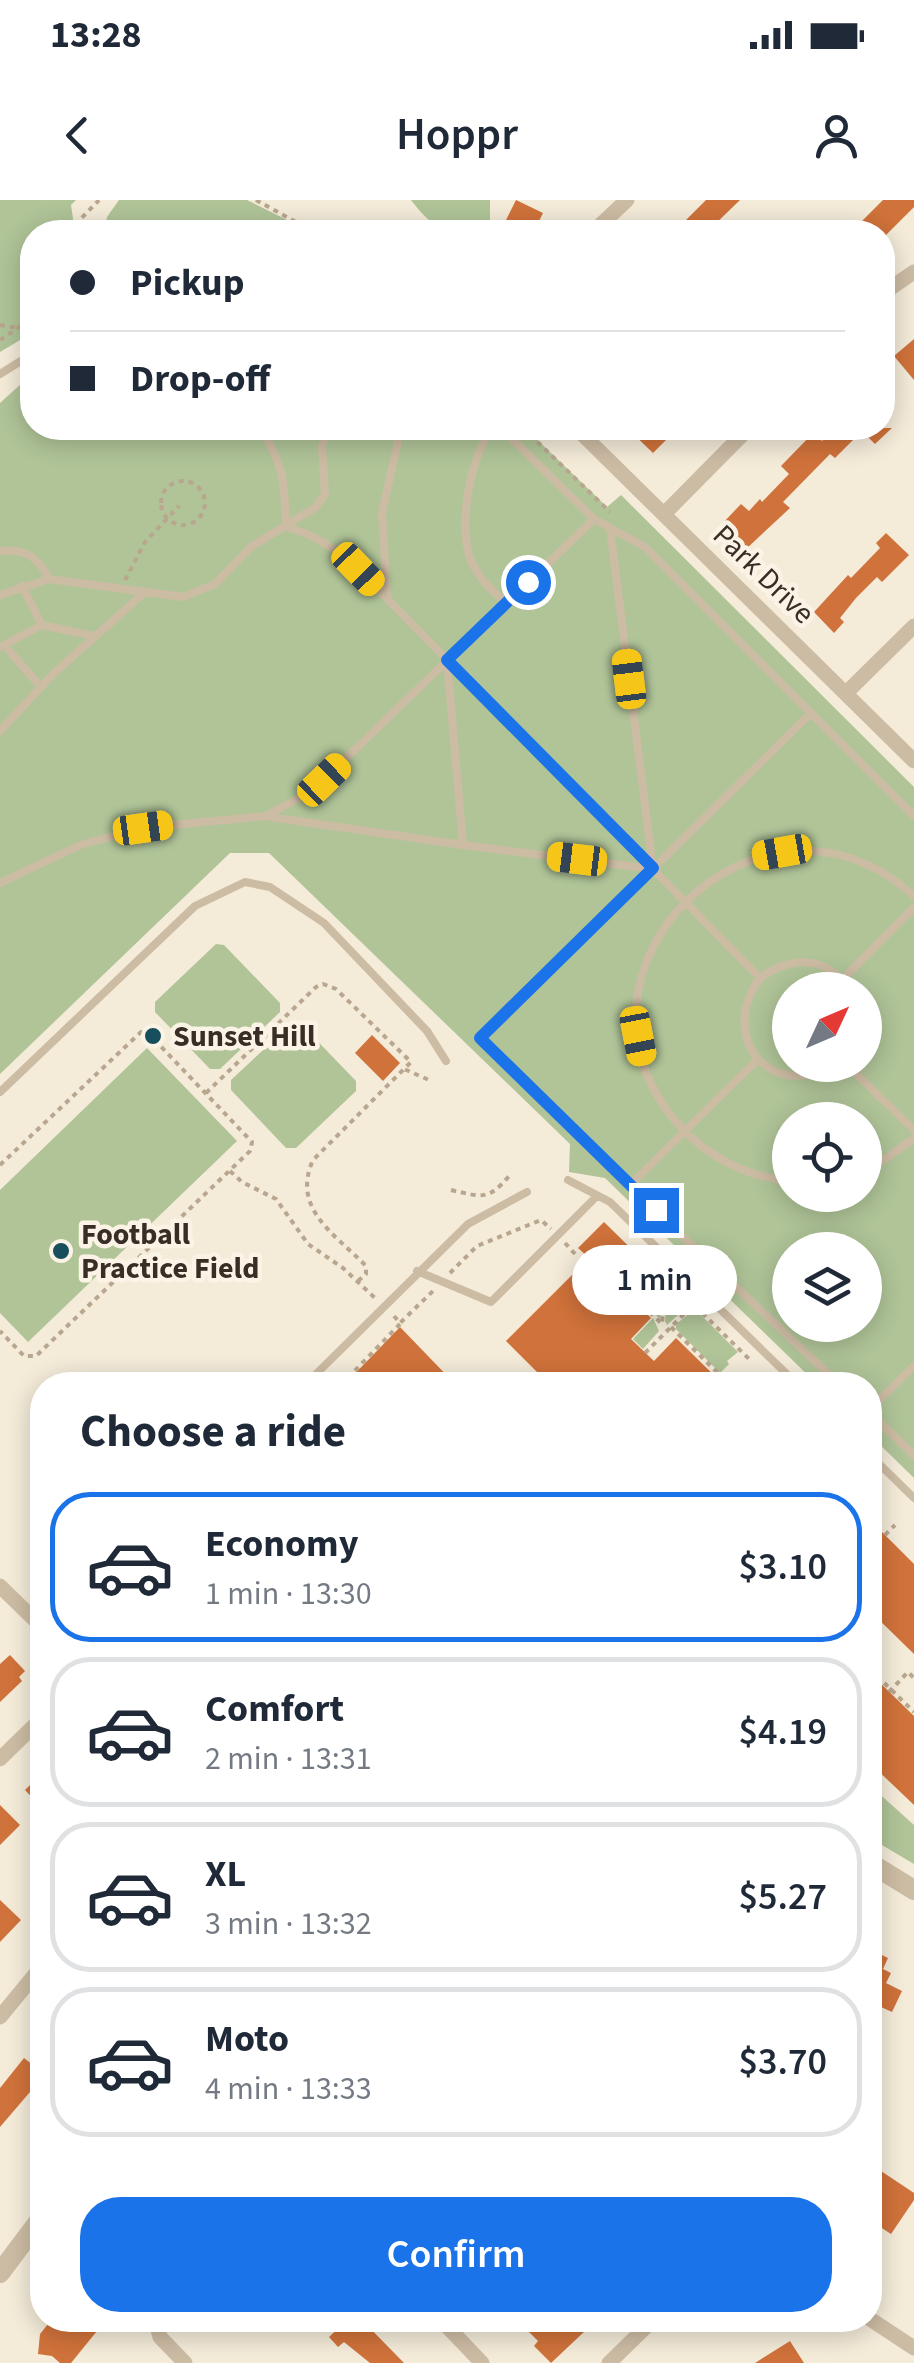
<!DOCTYPE html>
<html lang="en">
<head>
<meta charset="utf-8">
<style>
  body { margin:0; font-family:"Source Sans 3",sans-serif; background:#f2f2f3; color:#1f2937; height:100vh; display:flex; flex-direction:column; font-size:38px; white-space:nowrap }
  * { box-sizing:border-box; margin:0 }
  p { font-size:32px; color:#747a83 }
  .icon { flex:none; width:55px; height:55px; fill:none; stroke:currentColor; stroke-width:2; stroke-linecap:round; stroke-linejoin:round }
  .map { position:relative; flex:1; overflow:hidden }
  .side { position:absolute; left:30px; top:1172px; width:852px; height:960px; display:flex; flex-direction:column; background:#fff; border-radius:40px; box-shadow:0 5px 25px #0003 }
  .side>* { flex:none }
  .banner { position:absolute; left:20px; top:20px; width:875px; height:220px; border-radius:40px; box-shadow:0 5px 25px #0003; display:grid; align-content:center; height:220px; padding:0 50px; background:#fff }
  .needle { width:65px; rotate:46deg }
  .controls { position:absolute; left:772px; top:772px; display:grid; gap:20px }
  .controls a { display:grid; place-items:center; width:110px; height:110px; border-radius:50%; background:#fff; box-shadow:0 5px 25px #0003; font-size:50px }
  .end { position:absolute; width:45px; height:45px; margin:-22px; border:12px solid #1a73e8; background:#fff; box-shadow:0 0 0 5px #fff }
  .from { border-radius:50% }
  .bubble { position:absolute; height:70px; border-radius:35px; background:#fff; box-shadow:0 5px 25px #0003; font-size:32px; font-weight:600; line-height:70px; text-align:center }
  .car { position:absolute; width:30px; height:60px; margin:-30px -15px; border-radius:12px; box-shadow:0 0 8px 2px #0007; background:linear-gradient(#f5c518 24%,#345 0 40%,#f5c518 0 76%,#345 0 86%,#f5c518 0) }
  .banner b { display:flex; align-items:center; gap:35px; height:95px; font-size:38px }
  .banner b+b { border-top:2px solid #e0e1e3 }
  .banner i { width:25px; height:25px; background:#1f2937 }
  ul { padding:0; list-style:none }
  li { display:flex; align-items:center; gap:30px; height:150px; margin:0 20px 15px; padding:0 30px; border:5px solid #e0e1e3; border-radius:40px }
  li div { flex:1 }
  li b { display:block; font-size:38px }
  li em { font-style:normal; font-weight:600 }
  li.on { border-color:#1a73e8 }
  li>.icon { width:90px; height:90px; stroke-width:1.5 }
  h2 { padding:0 50px; font-size:45px; line-height:120px }
  .cta { display:flex; gap:20px; margin-top:auto; padding:20px 50px }
  .cta a { flex:1; height:115px; border-radius:40px; background:#1a73e8; color:#fff; font-size:40px; font-weight:600; line-height:115px; text-align:center }
  .status { display:flex; justify-content:space-between; align-items:center; height:70px; padding:0 50px; background:#fff; direction:ltr }
  .status svg { height:28px; fill:currentColor }
  header { display:flex; justify-content:space-between; align-items:center; height:130px; padding:0 50px; background:#fff; font-size:45px; font-weight:600 }
  .map>svg:first-child { display:block }
  .green { fill:#b0c498; fill-rule:evenodd }
  .building { fill:#d0723b }
  .lines { fill:none; stroke-linecap:round; stroke-linejoin:round }
  .path { stroke:#b9a68e; stroke-width:4; stroke-dasharray:5 5; stroke-linecap:butt }
  .service { stroke:#cdbca4; stroke-width:8 }
  .minor { stroke:#cdbca4; stroke-width:15 }
  .tertiary { stroke:#cdbca4; stroke-width:20 }
  .route { stroke:#1a73e8; stroke-width:12 }
  .poi-dot { fill:#184f5d; stroke:#fbf4e6; stroke-width:4 }
  .labels { text-anchor:middle; stroke-width:9; stroke-linejoin:round; paint-order:stroke }
  .street-label { font-size:30px; fill:#382e26; stroke:#fbf4e6 }
  .poi-label { font-size:30px; font-weight:bold; fill:#382e26; stroke:#fbf4e6; text-anchor:start }
</style>
</head>
<body>
<div class="status"><b>13:28</b><svg viewBox="0 0 49 12"><path d="M0 12V9h3v3zM5 12V6h3v6zM10 12V3h3v9zM15 12V0h3v12zM26 1h20v11H26zM47 4h2v5h-2z"/></svg></div>
<header><svg class="icon" aria-label="back" viewBox="0 0 24 24"><path d="M15 5l-7 7 7 7"/></svg>Hoppr<svg class="icon" aria-label="person" viewBox="0 0 24 24"><circle cx="12" cy="8" r="4"/><path d="M4 21q1-7 8-7t8 7"/></svg></header>
<div class="map">
<svg width="914" height="2163" viewBox="0 0 914 2163">
  <rect width="100%" height="100%" fill="#f4ebd9"/>
  <!-- green -->
  <path class="green" d="M0,0H76L71,5L75,32H32V133L0,152Z
    M119,0H247L311,32H104L107,17Z
    M411,0H490V21C457,46 433,29 411,0Z
    M32,174V228H525L607,307L621,295L914,587V1278L870,1235V1185H818L605,978L569,972L570,944L269,653H230L0,874V203ZM790,790H865V865H790ZM790,920H865V995H790ZM790,1050H865V1125H790Z
    M216,744L224,745L280,803V812L220,869H210L155,812V802Z
    M292,823H300L356,881V891L296,948H286L231,890V880Z
    M147,848L237,941L28,1142L0,1113V990Z
    M670,1071L678,1078L682,1090L679,1093L688,1106L667,1125L665,1121Z
    M664,1073V1080L660,1119L644,1103L653,1093L649,1088Z
    M695,1109L738,1152L727,1161L729,1164L720,1173L676,1129V1124Z
    M653,1118L659,1131L643,1149L633,1139Z
    M875,1590L914,1625V1664L870,1638V1598Z"/>
  <!-- building -->
  <path class="building" d="M516,0L543,13L536,27L533,25L529,32H500Z
    M706,0H740L707,32H674Z
    M883,0H914V7L885,36L882,32H851Z
    M914,139V180L894,156Z
    M627,228H678L653,253Z
    M835,228H892L875,244L862,231L835,258L830,254L783,302L790,308L746,349L721,325L741,304L749,311L760,299L762,302L789,274L781,266L814,232L822,241Z
    M886,333L909,355L882,382L877,377L856,398L840,418L844,422L834,433L814,412L848,375L851,378L880,348L876,343Z
    M372,835L400,863L383,881L355,853Z
    M604,1022L657,1074L633,1100L651,1118L631,1139L654,1161L676,1138L724,1185H534L542,1177L506,1141L589,1058L578,1048Z
    M400,1127L456,1185H344Z
    M879,1329L914,1364V1454L870,1411V1338Z
    M10,1455L25,1471L19,1477L22,1481L0,1502V1464Z
    M870,1473L914,1516V1605L870,1563Z
    M42,1573V1608L25,1590Z
    M0,1605L20,1625L0,1645Z
    M0,1700L21,1720L0,1742Z
    M870,1749L888,1758L883,1769L891,1773L886,1783L902,1791L892,1812L870,1802Z
    M24,1858L42,1872V1878L0,1927V1888Z
    M875,1967L914,1993V2000L891,2034L871,2021L880,2006L870,2000V1975Z
    M60,2120H83L97,2131L71,2163H60L52,2156L38,2154L40,2134L48,2124L53,2128Z
    M347,2120H362L404,2163H370L344,2142L338,2147L329,2137Z
    M517,2120H574L585,2131L551,2163L534,2146L538,2141Z
    M790,2141L804,2163H755Z"/>
  <g class="lines">
    <!-- path -->
    <path class="path" d="M256,0L314,32
      M68,32L99,0
      M0,125L18,128
      M0,140L18,128L32,113
      M523,228L610,312
      M161 303a22 22 0 1 1 44 0a22 22 0 1 1-44 0Z
      M125,380L145,342L179,306
      M206,893L316,787L323,784L336,789L411,862L404,869L429,880
      M0,965L141,832L149,834L252,942L250,951L36,1156H24L0,1131
      M230,971L242,982L276,999L308,1044L343,1068L376,1099
      M451,990C482,997 488,1001 509,976
      M565,1043L575,1054
      M450,1073L477,1046L541,1020L551,1029
      M358,1081L366,1074V1066C335,1034 291,1009 313,960L404,869
      M681,1092L751,1161
      M635,1098L662,1124L666,1074
      M394,1116L400,1123L433,1091
      M671,1127L721,1176
      M645,1153L693,1105
      M341,1185L400,1124
      M885,1335L895,1325
      M870,1469L914,1512
      M889,1492L908,1472L914,1478
      M870,1576L873,1579"/>
    <!-- service -->
    <path class="service" d="M0,174L32,154
      M258,228C284,258 285,289 286,327
      M492,228C470,257 455,333 474,367C482,382 494,392 506,403
      M594,319L645,347L914,616
      M286,327C316,335 336,349 358,369L760,778C717,836 770,902 832,865
      M0,351C25,348 38,357 49,379
      M22,386L42,425
      M0,395L49,379L183,397L215,384L252,346L316,307L325,294L322,246L328,228
      M387,395L382,313L401,228
      M5,446L41,487
      M0,447L42,425L94,436
      M447,460L463,645L653,669L610,328
      M811,513L481,838L629,986L840,1185
      M0,531L53,474L144,393
      M270,617L463,645
      M0,683L83,644L143,628L266,616L312,591L594,319L501,228
      M760,778C793,755 827,756 850,790
      M843,779L914,707
      M847,865L914,930
      M0,892L195,706L245,682L270,687L324,723L427,831L446,861
      M865,969L884,960L914,938
      M568,980L610,1002L798,1185
      M790,981C746,977 706,956 677,923C544,769 761,557 914,696
      M629,986L757,860
      M417,1071L491,1102L597,996
      M305,1185L468,1024L527,992
      M870,1209L914,1166
      M870,1213L914,1255
      M870,1255L914,1298"/>
    <!-- minor -->
    <path class="minor" d="M593,32L627,0
      M882,94L914,72
      M576,228L914,561
      M664,314L749,228
      M846,493L914,426
      M0,1386L42,1427
      M0,1559L42,1518
      M0,1817L42,1766
      M870,2119L914,2148
      M155,2120L160,2137L185,2163
      M441,2120L482,2163
      M609,2163L653,2120"/>
    <!-- tertiary -->
    <path class="tertiary" d="M870,1663L914,1690
      M0,2073L42,2017"/>
  </g>
  <g class="lines">
    <!-- route -->
    <path class="route" d="M528,382L447,460L653,668L480,838L656,1010"/>
  </g>
  <!-- markers -->
  <g class="poi-dot">
    <circle cx="153" cy="836" r="10"/>
    <circle cx="61" cy="1051" r="10"/>
  </g>
  <g class="labels">
    <!-- street labels -->
    <g class="street-label">
      <text transform="translate(764 374) rotate(44)" y="10">Park Drive</text>
    </g>
    <!-- poi labels -->
    <g class="poi-label">
      <text x="173" y="846">Sunset Hill</text>
      <text x="81" y="1044">Football<tspan x="81" dy="34">Practice Field</tspan></text>
    </g>
  </g>
</svg>
<div class="controls">
<a><svg class="needle" viewBox="-14 -14 28 28"><path d="M0-13l5 13h-10z" fill="#e53935"/><path d="M0 13l5-13h-10z" fill="#747a83"/></svg></a>
<a><svg class="icon" aria-label="locate" viewBox="0 0 24 24"><circle cx="12" cy="12" r="6"/><path d="M12 2v4M12 18v4M2 12h4M18 12h4"/></svg></a>
<a><svg class="icon" aria-label="layers" viewBox="0 0 24 24"><path d="M12 4l9 5-9 5-9-5zM3 14l9 5 9-5"/></svg></a>
</div>
<i class="end from" style="left:528px;top:382px"></i>
<i class="end" style="left:656px;top:1010px"></i>
<div class="bubble" style="left:572px;top:1045px;width:165px">1 min</div>
<i class="car" style="left:358px;top:369px;rotate:136deg"></i>
<i class="car" style="left:629px;top:479px;rotate:353deg"></i>
<i class="car" style="left:324px;top:580px;rotate:46deg"></i>
<i class="car" style="left:143px;top:628px;rotate:82deg"></i>
<i class="car" style="left:782px;top:652px;rotate:260deg"></i>
<i class="car" style="left:577px;top:659px;rotate:277deg"></i>
<i class="car" style="left:638px;top:836px;rotate:169deg"></i>
<div class="banner">
<b><i class="from"></i>Pickup</b>
<b><i></i>Drop-off</b>
</div>
<section class="side">
<h2>Choose a ride</h2>
<ul>
<li class="on"><svg class="icon" aria-label="car" viewBox="0 0 24 24"><path d="M5 17H2v-5l4-1 3-4h7l3 4 3 1v5h-3M9 17h6M6 11h13"/><circle cx="7" cy="17" r="2"/><circle cx="17" cy="17" r="2"/></svg><div><b>Economy</b><p>1 min · 13:30</p></div><em>$3.10</em></li>
<li><svg class="icon" aria-label="car" viewBox="0 0 24 24"><path d="M5 17H2v-5l4-1 3-4h7l3 4 3 1v5h-3M9 17h6M6 11h13"/><circle cx="7" cy="17" r="2"/><circle cx="17" cy="17" r="2"/></svg><div><b>Comfort</b><p>2 min · 13:31</p></div><em>$4.19</em></li>
<li><svg class="icon" aria-label="car" viewBox="0 0 24 24"><path d="M5 17H2v-5l4-1 3-4h7l3 4 3 1v5h-3M9 17h6M6 11h13"/><circle cx="7" cy="17" r="2"/><circle cx="17" cy="17" r="2"/></svg><div><b>XL</b><p>3 min · 13:32</p></div><em>$5.27</em></li>
<li><svg class="icon" aria-label="car" viewBox="0 0 24 24"><path d="M5 17H2v-5l4-1 3-4h7l3 4 3 1v5h-3M9 17h6M6 11h13"/><circle cx="7" cy="17" r="2"/><circle cx="17" cy="17" r="2"/></svg><div><b>Moto</b><p>4 min · 13:33</p></div><em>$3.70</em></li>
</ul>
<div class="cta"><a>Confirm</a></div>
</section>
</div>
</body>
</html>
